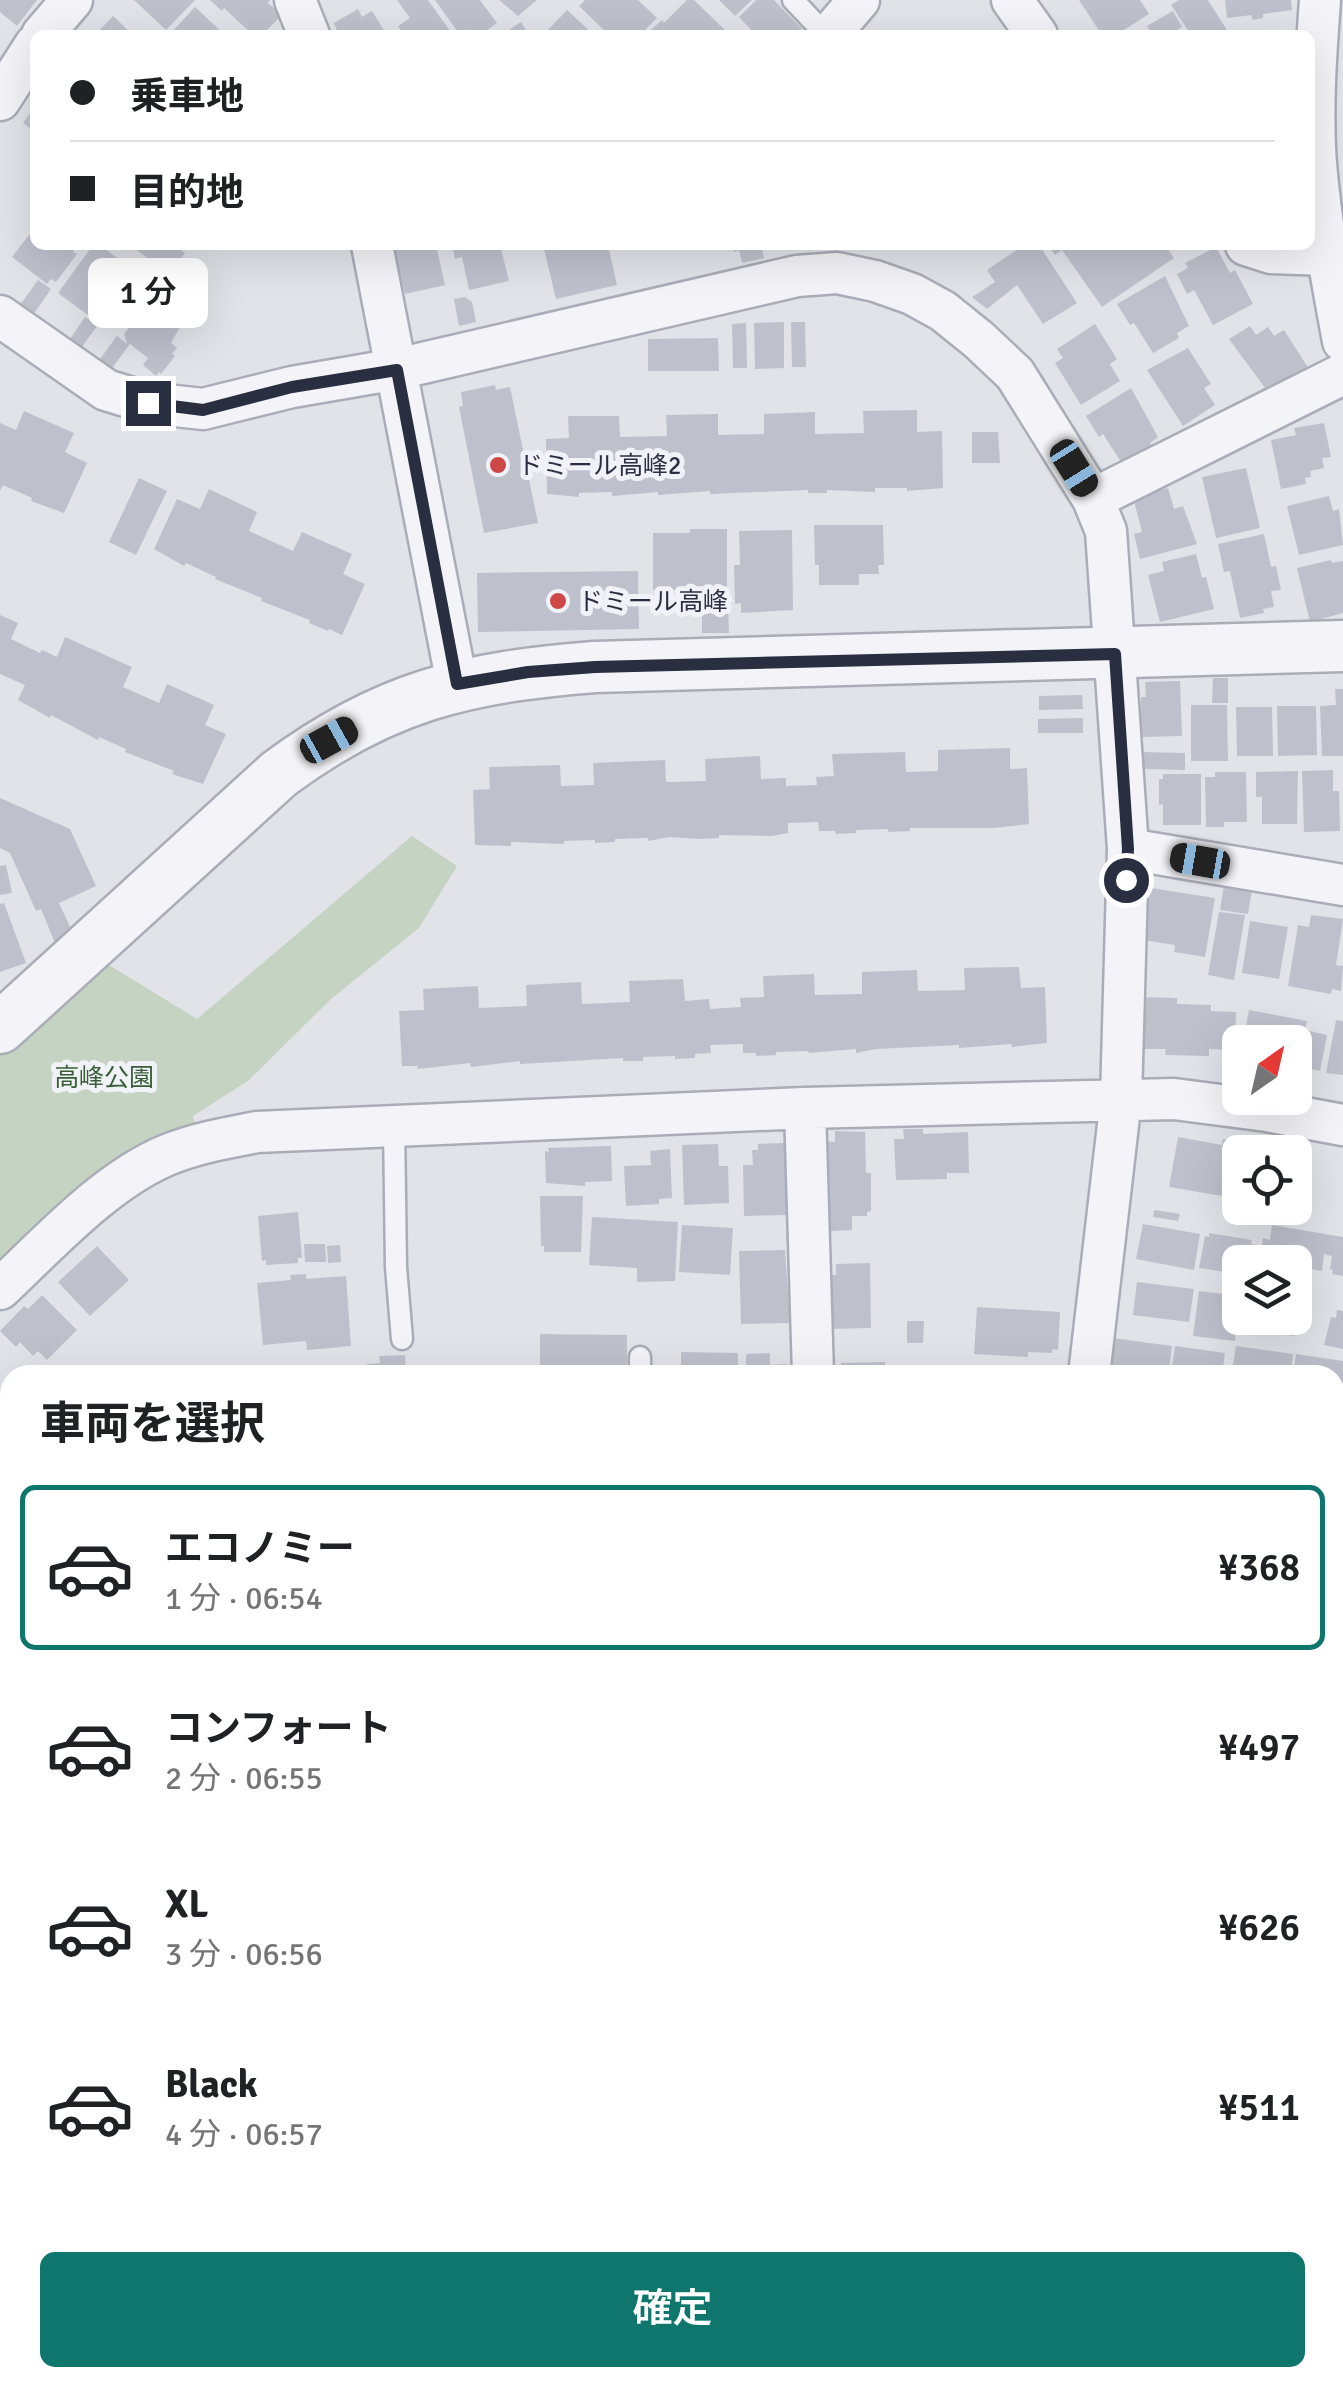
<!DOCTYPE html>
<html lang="ja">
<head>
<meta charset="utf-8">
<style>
  body { margin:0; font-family:Signika,"Noto Sans JP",sans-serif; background:#f6f6f6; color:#202124; height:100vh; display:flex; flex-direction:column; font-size:38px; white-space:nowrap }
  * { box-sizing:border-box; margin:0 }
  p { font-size:32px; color:#757577 }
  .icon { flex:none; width:55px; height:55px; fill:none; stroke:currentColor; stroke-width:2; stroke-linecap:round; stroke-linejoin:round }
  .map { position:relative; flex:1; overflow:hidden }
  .drawer { position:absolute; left:0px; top:1365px; width:1345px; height:1022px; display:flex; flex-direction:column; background:#fff; border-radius:30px 30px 0 0; box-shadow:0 10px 40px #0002 }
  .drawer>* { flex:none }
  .hud { position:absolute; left:30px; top:30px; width:1285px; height:220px; border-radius:15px; box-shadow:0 10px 40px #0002; display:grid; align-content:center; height:220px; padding:0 40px; background:#fff }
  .needle { width:65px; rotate:34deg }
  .controls { position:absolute; left:1222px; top:1025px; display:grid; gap:20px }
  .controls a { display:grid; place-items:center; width:90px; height:90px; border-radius:15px; background:#fff; box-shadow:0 10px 40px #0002; font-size:50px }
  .end { position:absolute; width:45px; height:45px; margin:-22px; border:12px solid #292e41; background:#fff; box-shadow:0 0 0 5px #fff }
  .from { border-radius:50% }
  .bubble { position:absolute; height:70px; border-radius:15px; background:#fff; box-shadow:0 10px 40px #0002; font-size:32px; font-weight:600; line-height:70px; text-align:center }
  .car { position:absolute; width:30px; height:60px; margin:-30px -15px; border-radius:12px; box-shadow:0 0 8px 2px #0007; background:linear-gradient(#222 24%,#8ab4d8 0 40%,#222 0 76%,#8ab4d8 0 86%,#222 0) }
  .hud b { display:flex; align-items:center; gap:35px; height:95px; font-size:38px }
  .hud b+b { border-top:2px solid #e0e0e0 }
  .hud i { width:25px; height:25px; background:#202124 }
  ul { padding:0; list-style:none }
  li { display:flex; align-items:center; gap:30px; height:165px; margin:0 20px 15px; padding:0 20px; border:5px solid transparent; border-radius:15px }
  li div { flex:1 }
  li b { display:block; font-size:38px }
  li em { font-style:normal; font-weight:600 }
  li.current { border-color:#0f766e }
  li>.icon { width:90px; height:90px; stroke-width:1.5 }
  h2 { padding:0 40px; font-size:45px; line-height:120px }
  .button { display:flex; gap:20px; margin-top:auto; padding:20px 40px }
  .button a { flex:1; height:115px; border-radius:15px; background:#0f766e; color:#fff; font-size:40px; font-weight:600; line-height:115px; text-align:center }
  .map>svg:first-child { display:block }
  .green { fill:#c4d3c2 }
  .building { fill:#bec1cc }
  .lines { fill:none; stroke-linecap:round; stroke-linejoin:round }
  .service-casing { stroke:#aaadb7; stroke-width:25 }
  .minor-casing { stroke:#aaadb7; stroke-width:45 }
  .tertiary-casing { stroke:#aaadb7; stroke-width:55 }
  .service { stroke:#f4f4f8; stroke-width:20 }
  .minor { stroke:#f4f4f8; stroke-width:40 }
  .tertiary { stroke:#f4f4f8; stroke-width:50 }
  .route { stroke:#292e41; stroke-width:12 }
  .poi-dot { fill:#cd4847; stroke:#f0f2f7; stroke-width:4 }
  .labels { text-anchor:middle; stroke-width:10; stroke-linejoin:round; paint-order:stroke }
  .poi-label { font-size:25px; fill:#292e41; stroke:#f0f2f7; text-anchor:start }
  .park-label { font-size:25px; fill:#385d37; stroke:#f0f2f7 }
</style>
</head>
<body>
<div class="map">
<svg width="1343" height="2387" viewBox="0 0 1343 2387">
  <rect width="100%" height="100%" fill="#e1e3e9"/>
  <!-- green -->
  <path class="green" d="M412,836L457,866L419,928L331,999L248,1081L193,1116L195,1125L0,1262V1013L101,960L197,1019Z
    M0,1597L10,1612V1685L0,1686Z
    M0,1821L10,1827V2006L0,2004Z
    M1335,1951L1343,1956V2295L1335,2287Z
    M31,2378H284L278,2387H29Z
    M978,2378H1095L1107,2387H990Z"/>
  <!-- building -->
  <path class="building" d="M0,0H37L17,26L0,12Z
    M134,0H195L166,30Z
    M210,0H270L268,3L282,15L262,35H253L224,8L222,11Z
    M397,0H428L453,35H404L398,26L410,18Z
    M435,0H480L497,23L480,35H473L469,29L460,35Z
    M499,0H537L518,16Z
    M585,0H638L657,18L640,35H609L579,6Z
    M687,0H694L730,35H656L651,30L662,20L664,23Z
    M719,0H752L735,16Z
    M756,0H774L802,29L796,35H756L739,17Z
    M1079,0H1140L1149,14L1116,35H1102Z
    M1179,0H1208L1230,35H1191L1171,5Z
    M1225,0H1291L1292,10L1263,14V18L1252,20V15L1227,18Z
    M195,7L225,35H169Z
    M358,9L362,17L372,11L387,35H339L334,23Z
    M567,10L594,35H551L547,31Z
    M1173,11L1182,27L1168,35H1153L1147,26Z
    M113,16L133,35H95Z
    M521,22L529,35H501Z
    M35,106V132L23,123Z
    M35,227V245H78L73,252L77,254L56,282L51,279L47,284L12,257Z
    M93,245H100L136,272L114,301L109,297L93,319L58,293Z
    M130,245H174L185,253L169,274Z
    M393,245H436L445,285L405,294Z
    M452,245H500L509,281L469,290L462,257L455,259Z
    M543,245H608L617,285L556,299Z
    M732,245H761L764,258L742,263L739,250L734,252Z
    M1024,245H1039L1077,303L1043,324L1017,285L987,309L972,297L995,282L987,270Z
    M1048,245H1165L1174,258L1102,307L1062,250L1055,255Z
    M1216,247L1230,273L1235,270L1253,304L1213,325L1194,290L1187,294L1177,274L1188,268L1185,263Z
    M1165,276L1189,326L1177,333L1179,338L1153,353L1134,323L1130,325L1117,304Z
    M38,280L51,289L33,315L20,305Z
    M153,297L177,315L180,327L171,343L177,348L172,354L175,356L161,374L159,372L156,376L143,365L148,358L130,344L112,368L100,359L117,336L127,344L124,334L135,320L131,316L140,305L145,309Z
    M465,297L472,302L476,322L459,326L454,299Z
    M85,317L98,325L81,348L70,339Z
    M784,322V368L755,369L754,323Z
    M791,322H805L806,367H792Z
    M746,323L747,368H733L732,324Z
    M1095,324L1117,359L1110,364L1120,381L1081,405L1055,363L1063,358L1057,349Z
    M1250,326L1256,335L1268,327L1274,336L1284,330L1309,369L1273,391L1270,385L1265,388L1229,339Z
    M718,338L719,371H648V339Z
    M1188,348L1211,384L1204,388L1215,405L1183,426L1147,370Z
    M495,385L496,390L510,387L538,523L484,533L459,407L463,406L461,392Z
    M1131,388L1158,437L1150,443L1152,447L1123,465L1103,434L1099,437L1086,416Z
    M917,410V432L942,431L943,488L907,491V488H875V492L827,490V493H808V490L710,494V491L658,495V492L612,496V492L579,493V497L547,494L546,439L569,438L568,416H619L620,437L667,436L666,415L718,414V435L764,434V414L815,412V434L864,433L863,411Z
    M24,411L74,433L65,452L87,463L64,513L31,501L32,498L3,485L0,491V423L16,430Z
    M1324,423L1331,457L1322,458L1324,468L1310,471L1311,477L1305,478L1306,484L1281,489L1271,440L1296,435L1294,428Z
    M972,432H998L1000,463H972Z
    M1246,468L1260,528L1216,538L1202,477Z
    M139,478L167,491L136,555L109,542Z
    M1168,488L1174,509L1183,506L1197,544L1140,559L1134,534L1142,532L1133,497Z
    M209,489L257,512L249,531L293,551L302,532L352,554L343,574L365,584L342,635L329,629L328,631L309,623L310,620L261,601L262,598L215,579L216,577L186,563L184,566L154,549L177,499L200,509Z
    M1329,496L1333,511L1339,509L1343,545L1299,555L1287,506Z
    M814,525H883L884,565H878L879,574H859V585H819V565H815Z
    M690,529H727V600H696V596H681V590H653V533H690Z
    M792,530L793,610L741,613V603L735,604L734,565H740L739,531Z
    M1264,534L1271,567L1276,566L1281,590L1271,591L1274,607L1263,609L1264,613L1240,618L1230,571L1224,572L1218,544Z
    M1196,554L1202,578L1206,577L1214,609L1160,622L1148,575L1164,571L1162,562Z
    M1331,560L1332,563L1343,561V613L1310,622L1297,568Z
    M638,571L639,629L478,632L477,573Z
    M728,604L729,633H702V605Z
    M0,615L18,623L11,639L40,653L42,650L57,657L65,637L132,667L123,687L159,703L167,684L214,705L205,725L226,734L203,784L172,774L174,771L125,752L126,749L99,737L98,740L51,715L50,718L18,700L25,685L0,674Z
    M1213,678H1228V703H1212Z
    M1180,681L1182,736L1141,737V697H1146L1145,682Z
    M1335,689H1343V756H1322L1320,706L1336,705Z
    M1082,695L1083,709L1039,710V696Z
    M1191,705H1227L1228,761H1191Z
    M1277,706H1316L1317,755L1278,756Z
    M1236,707H1272L1273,756H1237Z
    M1083,718V733H1038V719Z
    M1010,748V769L1027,768L1029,824L993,828H910V831L888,832V829L856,830V833L836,834L835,831H819L818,822L788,823V833L772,836L719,835V838L700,839L669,837L648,841V838L615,839V842L595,843V840L564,841V844L511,842V846L475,845L473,790L490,789L489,767L560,765L561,786L594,785L593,763L665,760L666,782L706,781L705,759L760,756L761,779L786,778V786L817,785L816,777L834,776L832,754L905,752L906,772L938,771V750Z
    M1144,752L1185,753V770L1144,769Z
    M1333,770V791H1339L1340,831L1304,832L1302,771Z
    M1298,771L1297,824H1262V797H1256V772Z
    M1215,772H1246L1247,822H1224V827H1206L1205,777H1215Z
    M1163,774H1201V825H1163V804L1159,805V779H1163Z
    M0,798L70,829L96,886L59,903L71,929L55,943L41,909L36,911L10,853L0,848Z
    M6,865L12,893L0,895V866Z
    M1224,885L1252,890L1248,914L1220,910Z
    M1151,888L1215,898L1205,957L1174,952L1175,945L1143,940Z
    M4,903L26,963L0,972V904Z
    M1219,912L1245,915L1234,980L1208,975Z
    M1311,915L1343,919L1336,965L1343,966L1341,991L1332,989L1331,994L1288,986L1298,925L1309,927Z
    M1250,921L1288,927L1279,979L1242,973Z
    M1019,967L1021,988L1045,987L1047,1043L1012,1047L1011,1044L959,1048V1045L876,1049L856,1053V1049L808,1053L809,1051L776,1052V1055L756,1056V1053H743V1044L710,1045L711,1053L695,1054V1058L675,1059V1056L643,1057V1061H623V1058L520,1064V1061L471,1067L470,1063L417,1069L418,1066H402L399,1011L424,1010L423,989L478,986L479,1008L527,1006L526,985L581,982L582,1004L630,1002L629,981L683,979L685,1001L709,999L710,1009L741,1007L740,998L764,997L763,976L814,974L815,995L862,994V972L917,970L918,991L965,990L964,968Z
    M1138,997L1177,998V1004L1211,1005V1011L1236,1012L1235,1050L1209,1049V1056L1165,1055L1166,1049H1138Z
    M1249,1010L1307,1021L1305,1030L1327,1035L1320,1071L1295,1066V1042H1243Z
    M1336,1020L1343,1021V1075L1326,1073Z
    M903,1129H923V1134L968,1132L969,1173H947V1179L896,1180L894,1139H904Z
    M835,1131L865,1132L866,1173H871V1211L867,1212V1216H852V1230L831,1231L830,1213L826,1214L825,1141L835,1142Z
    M1178,1137L1222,1145L1223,1139L1252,1144L1251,1152H1240V1199L1169,1187Z
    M784,1143V1154H789L790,1215L744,1216L743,1165H753L752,1150H758V1144Z
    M718,1144L719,1166H728L729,1203L684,1205L682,1145Z
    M611,1146L612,1181L585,1182V1186L546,1183L545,1151L549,1152L548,1148Z
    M670,1149L672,1198L659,1199V1204L626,1206L624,1166L651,1165L650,1151Z
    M540,1196H583L581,1252H544V1246H541Z
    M1154,1210L1180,1214L1178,1221L1153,1217Z
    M298,1212L302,1258H298V1263L266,1265V1260L262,1261L258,1216Z
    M592,1217L678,1222L675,1281L637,1282V1268L589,1265Z
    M1143,1224L1200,1234L1194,1270L1136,1259Z
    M682,1225L733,1228L730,1275L679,1272Z
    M1272,1225L1343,1237V1276L1332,1274L1333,1270L1330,1269L1332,1256L1324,1254L1322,1271L1295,1266V1262H1259L1263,1238L1270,1240Z
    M1209,1233L1252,1240L1251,1244L1256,1245L1257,1262H1240V1274L1199,1268L1205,1236L1209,1237Z
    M304,1244H325L326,1262H305Z
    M340,1245L341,1262L328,1263L327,1246Z
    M97,1246L129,1280L90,1316L58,1282Z
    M785,1250L790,1323L741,1324L739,1251Z
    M870,1263L871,1328L826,1329L825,1275H836V1264Z
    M306,1274V1279L346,1276L351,1346L307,1350L306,1341L263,1345L257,1283L291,1280L290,1275Z
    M1137,1282L1194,1289L1189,1322L1133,1315Z
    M1199,1291L1240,1296L1235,1341L1193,1336Z
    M42,1295L77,1330L47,1360L38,1351L33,1356L20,1342L16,1347L0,1331L24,1306L28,1309Z
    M1295,1303L1299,1304L1295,1336L1238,1329L1239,1318H1295Z
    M977,1307L1060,1312L1058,1350L1052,1349V1353L1028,1352V1357L974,1354Z
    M1337,1310L1343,1311V1349L1324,1345L1331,1317L1336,1318Z
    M907,1321H924L923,1343H907Z
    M540,1334L627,1335V1375H540Z
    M1112,1338L1172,1346L1168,1375L1108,1368Z
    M1175,1346L1225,1353L1222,1375H1171Z
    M1236,1346L1293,1354L1291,1375H1242L1232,1371Z
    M681,1352L738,1353V1375H681Z
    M770,1353V1365L787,1364V1375H746V1354Z
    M1296,1354L1343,1361V1392L1335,1391V1375H1293Z
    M405,1355L406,1375H368L367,1364L380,1363L379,1356Z
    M885,1362V1375H841V1363Z
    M1335,1407L1343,1408V1433L1335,1432Z
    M1335,1517L1343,1521V1572L1335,1569Z
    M1340,1582L1343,1584V1619L1335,1616V1594Z
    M1335,1660L1343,1665V1688L1338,1695L1335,1693Z
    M1343,1711V1762L1335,1757V1723Z
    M1335,1872L1343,1877V1893L1335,1905Z
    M1343,1907V1938L1335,1932V1920Z
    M0,2029L10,2030L8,2102L0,2101Z
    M0,2231H10V2287H0Z
    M0,2295H10V2336H0Z
    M0,2343H10V2378H18V2385H0Z
    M298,2378H397L392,2387H296L293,2385Z
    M406,2378H427L441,2386L444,2382L452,2387H401Z
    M753,2378H768L776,2387H741Z
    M1251,2378H1302L1292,2387H1253L1247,2381Z"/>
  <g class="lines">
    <defs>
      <path id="service" d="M793,0L826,35
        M394,1124L396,1267L402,1339
        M640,1375V1357
        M1335,1637L1343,1643"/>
      <path id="minor" d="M295,0L309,35
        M1012,0L1037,35
        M1320,0C1316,55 1312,109 1316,164C1321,223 1332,282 1343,341
        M42,35L72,0
        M829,35L859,0
        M0,100L35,45
        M372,245L457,684
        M1246,245L1271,253L1327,255
        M0,316L106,390L148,403L203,409L292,387L397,369L797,276L837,273L875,281L912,294L943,311L979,340L1015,374L1093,499L1106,531L1128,849L1343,885
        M1093,499L1343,374
        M805,1108L813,1375
        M0,1289C49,1243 105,1181 167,1155C196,1143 226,1138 257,1132L805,1108L1174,1099L1267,1111L1343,1125
        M1089,1375L1121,1099L1128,849
        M1335,1480L1343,1465
        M0,2154L10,2155
        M698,2378L706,2387
        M573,2387L584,2378"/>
      <path id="tertiary" d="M0,1028L279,774C384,696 466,677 595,667L1343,646
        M0,1548L10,1563
        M1335,2341L1343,2349"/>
    </defs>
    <!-- service casing -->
    <use href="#service" class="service-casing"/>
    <!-- minor casing -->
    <use href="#minor" class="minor-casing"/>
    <!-- tertiary casing -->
    <use href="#tertiary" class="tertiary-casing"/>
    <!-- service -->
    <use href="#service" class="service"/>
    <!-- minor -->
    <use href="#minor" class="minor"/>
    <!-- tertiary -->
    <use href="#tertiary" class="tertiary"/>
  </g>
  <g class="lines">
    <!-- route -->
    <path class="route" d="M148,403L203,410L292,387L397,370L457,684L528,672L595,667L1115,654L1128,849L1126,880"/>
  </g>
  <!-- markers -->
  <g class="poi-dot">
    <circle cx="498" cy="465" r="10"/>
    <circle cx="558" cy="601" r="10"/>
  </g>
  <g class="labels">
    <!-- poi labels -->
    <g class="poi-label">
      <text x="518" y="474">ドミール高峰2</text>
      <text x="578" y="610">ドミール高峰</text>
    </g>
    <!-- park labels -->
    <g class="park-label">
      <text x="104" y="1086">高峰公園</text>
    </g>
  </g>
</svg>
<div class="controls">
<a><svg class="needle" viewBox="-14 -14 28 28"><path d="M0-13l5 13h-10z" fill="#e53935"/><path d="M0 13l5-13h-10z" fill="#757577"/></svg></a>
<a><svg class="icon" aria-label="locate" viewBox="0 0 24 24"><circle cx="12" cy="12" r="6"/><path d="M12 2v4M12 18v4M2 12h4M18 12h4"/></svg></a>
<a><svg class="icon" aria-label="layers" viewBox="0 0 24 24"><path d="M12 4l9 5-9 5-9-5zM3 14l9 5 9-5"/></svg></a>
</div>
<i class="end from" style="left:1126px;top:880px"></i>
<i class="end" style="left:148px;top:403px"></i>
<div class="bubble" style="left:88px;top:258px;width:120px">1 分</div>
<i class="car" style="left:1074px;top:468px;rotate:148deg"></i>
<i class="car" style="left:329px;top:740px;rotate:61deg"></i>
<i class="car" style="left:1200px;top:861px;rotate:280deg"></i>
<div class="hud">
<b><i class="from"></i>乗車地</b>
<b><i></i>目的地</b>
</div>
<section class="drawer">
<h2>車両を選択</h2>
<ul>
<li class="current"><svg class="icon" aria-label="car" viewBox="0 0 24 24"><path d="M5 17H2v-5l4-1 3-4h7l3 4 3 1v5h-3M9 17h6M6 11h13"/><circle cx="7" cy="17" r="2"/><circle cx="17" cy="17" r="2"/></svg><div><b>エコノミー</b><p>1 分 · 06:54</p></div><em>¥368</em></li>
<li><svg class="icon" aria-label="car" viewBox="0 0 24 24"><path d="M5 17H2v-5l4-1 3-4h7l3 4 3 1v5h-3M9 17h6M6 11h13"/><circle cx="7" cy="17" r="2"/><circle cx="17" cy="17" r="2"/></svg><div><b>コンフォート</b><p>2 分 · 06:55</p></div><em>¥497</em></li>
<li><svg class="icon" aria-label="car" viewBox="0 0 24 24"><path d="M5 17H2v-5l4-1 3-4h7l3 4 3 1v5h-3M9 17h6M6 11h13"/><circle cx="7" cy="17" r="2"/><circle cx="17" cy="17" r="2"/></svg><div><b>XL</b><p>3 分 · 06:56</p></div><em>¥626</em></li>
<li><svg class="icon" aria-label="car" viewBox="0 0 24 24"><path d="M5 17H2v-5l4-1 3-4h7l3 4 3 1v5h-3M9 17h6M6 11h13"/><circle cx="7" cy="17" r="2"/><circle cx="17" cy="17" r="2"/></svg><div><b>Black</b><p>4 分 · 06:57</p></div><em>¥511</em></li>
</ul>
<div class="button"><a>確定</a></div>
</section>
</div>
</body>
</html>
